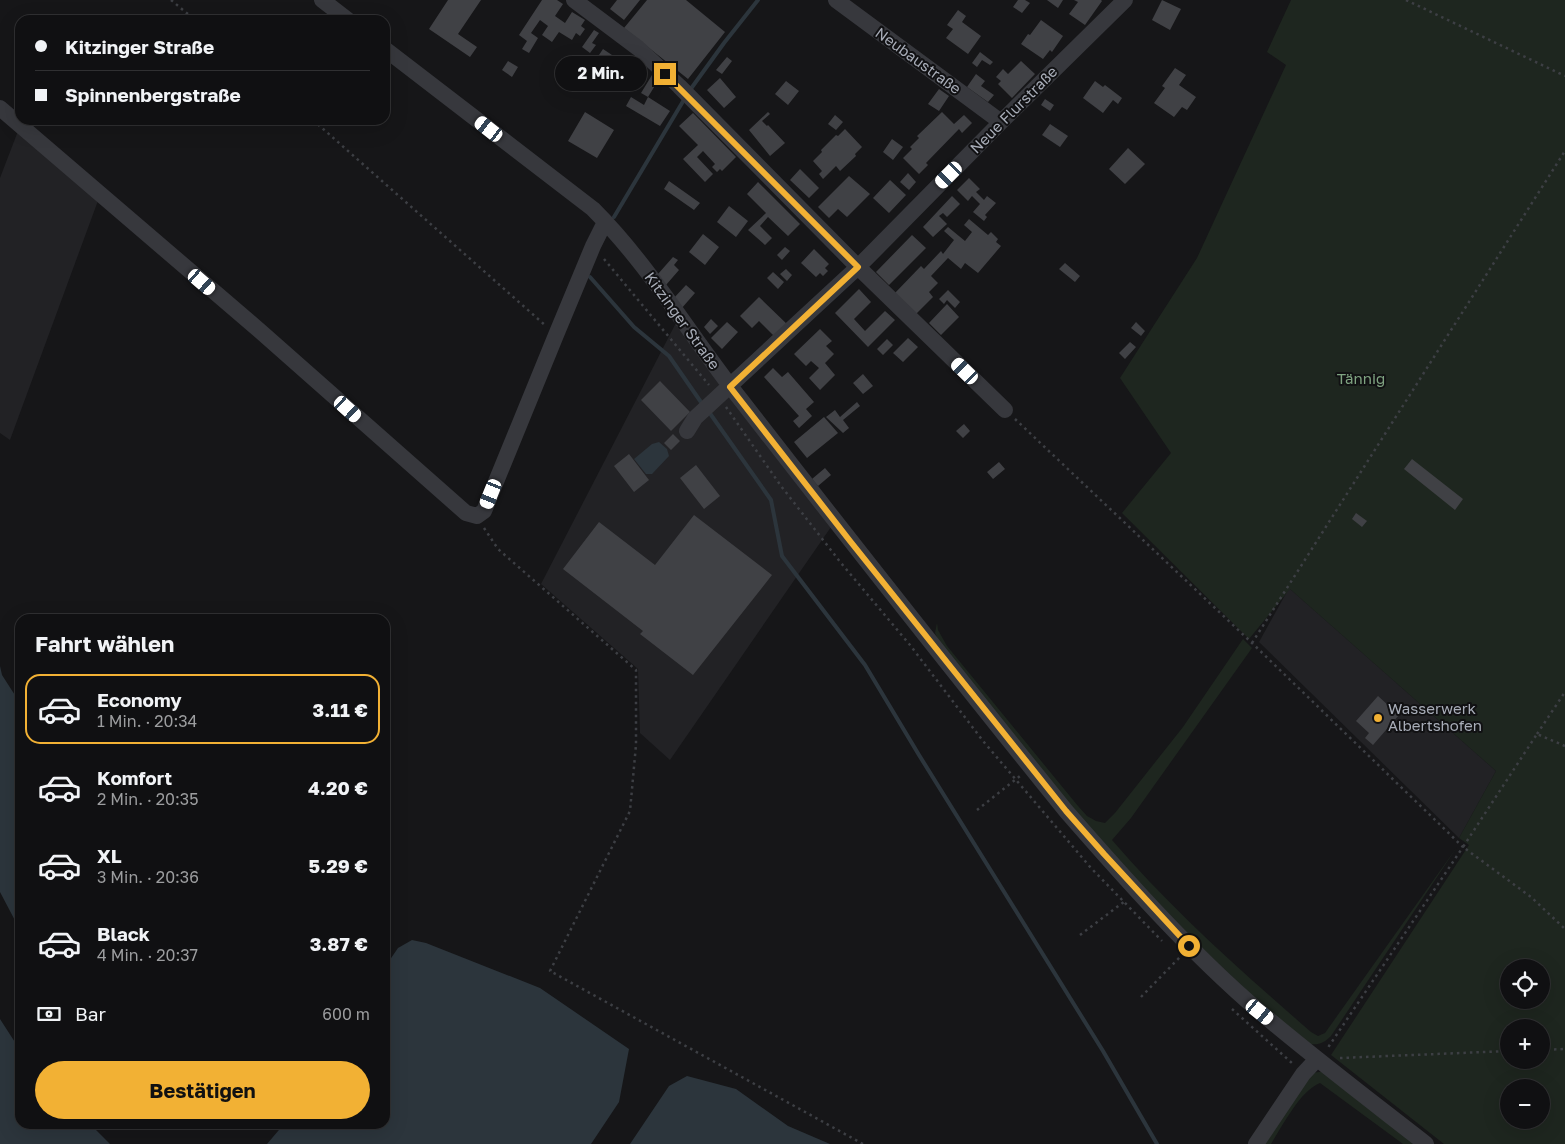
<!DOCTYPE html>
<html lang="de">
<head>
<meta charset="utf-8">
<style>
  body { margin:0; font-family:"Golos Text",sans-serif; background:#1e1e20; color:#f1f3f6; height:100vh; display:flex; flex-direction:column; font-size:19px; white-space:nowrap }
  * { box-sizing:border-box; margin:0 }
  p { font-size:16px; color:#9c9d9f }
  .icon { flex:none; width:28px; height:28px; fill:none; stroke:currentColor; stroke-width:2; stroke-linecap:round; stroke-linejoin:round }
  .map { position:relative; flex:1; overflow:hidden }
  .sheet { position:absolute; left:15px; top:614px; width:375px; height:515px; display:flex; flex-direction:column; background:#101012; border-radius:15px; box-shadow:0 5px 20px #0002,0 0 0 1px #303032 }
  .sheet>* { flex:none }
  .banner { position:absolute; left:15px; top:15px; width:375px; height:110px; border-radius:15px; box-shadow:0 5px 20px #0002,0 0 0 1px #303032; display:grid; align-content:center; height:110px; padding:0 20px; background:#101012 }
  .fabs { position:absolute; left:1500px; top:959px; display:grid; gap:10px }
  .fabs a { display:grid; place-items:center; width:50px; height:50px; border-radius:50%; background:#101012; box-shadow:0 5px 20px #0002,0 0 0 1px #303032; font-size:25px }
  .end { position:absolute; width:22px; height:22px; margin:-11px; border:6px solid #f2b134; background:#111; box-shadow:0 0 0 2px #111 }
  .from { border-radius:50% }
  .bubble { position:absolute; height:35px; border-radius:18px; background:#101012; box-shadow:0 5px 20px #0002,0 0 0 1px #303032; font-size:16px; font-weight:700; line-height:35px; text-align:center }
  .car { position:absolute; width:15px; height:30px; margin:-15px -8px; border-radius:6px; box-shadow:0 0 4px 1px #0007; background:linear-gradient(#fff 24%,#345 0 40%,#fff 0 76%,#345 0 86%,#fff 0) }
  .banner b { display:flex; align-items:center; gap:18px; height:48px; font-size:19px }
  .banner b+b { border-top:1px solid #303032 }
  .banner i { width:12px; height:12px; background:#f1f3f6 }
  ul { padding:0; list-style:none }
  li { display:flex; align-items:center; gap:15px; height:70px; margin:0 10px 8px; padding:0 10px; border:2px solid transparent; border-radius:15px }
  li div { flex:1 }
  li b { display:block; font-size:19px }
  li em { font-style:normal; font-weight:700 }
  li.active { border-color:#f2b134 }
  li>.icon { width:45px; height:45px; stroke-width:1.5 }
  h2 { padding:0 20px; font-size:22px; line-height:60px }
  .pay { display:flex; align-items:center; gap:12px; height:55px; padding:0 20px; font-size:19px }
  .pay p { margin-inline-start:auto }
  .primary-button { display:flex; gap:10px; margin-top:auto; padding:10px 20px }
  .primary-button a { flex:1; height:58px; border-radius:30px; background:#f2b134; color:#111; font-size:20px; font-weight:700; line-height:58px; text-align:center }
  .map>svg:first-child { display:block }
  .built { fill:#222225 }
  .green { fill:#1e261f; fill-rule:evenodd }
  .water { fill:#2c353c }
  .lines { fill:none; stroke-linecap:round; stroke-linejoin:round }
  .stream { stroke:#2c353c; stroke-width:4 }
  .building { fill:#404145 }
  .path { stroke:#3d3f44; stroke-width:2.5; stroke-dasharray:2.5 4; stroke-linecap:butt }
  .minor { stroke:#37383d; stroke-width:16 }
  .route { stroke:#f2b134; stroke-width:6 }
  .poi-dot { fill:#f2b134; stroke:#111113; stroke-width:2 }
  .labels { text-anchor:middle; stroke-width:4; stroke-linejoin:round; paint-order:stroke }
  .street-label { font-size:15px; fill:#a8adb8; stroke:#111113 }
  .park-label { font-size:15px; fill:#7fa381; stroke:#111113 }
  .poi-label { font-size:15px; fill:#a8adb8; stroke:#111113; text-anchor:start }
</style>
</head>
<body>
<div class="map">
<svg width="1565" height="1144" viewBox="0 0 1565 1144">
  <rect width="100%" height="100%" fill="#161618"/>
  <!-- built -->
  <path class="built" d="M18,131L99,198L10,440L0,433V178Z
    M678,319L831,527L670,760L640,733L638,669L541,584Z
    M1289,588L1496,771L1459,838L1259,642Z"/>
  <!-- green -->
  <path class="green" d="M1291,0H1565V1144H1444L1331,1055L1469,845L1459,838L1496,771L1290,589L1249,639L1122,513L1171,453L1120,378L1197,258L1286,65L1267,52ZM1509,968H1541V1000H1509ZM1509,1028H1541V1060H1509ZM1509,1088H1541V1120H1509Z
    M937,623L938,630L947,646L1078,806L1087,816L1096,821L1105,823L1115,813L1183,727L1243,639L1252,648L1131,818L1112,840C1172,910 1242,972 1311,1032L1318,1036L1325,1033L1457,847L1331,1036C1324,1043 1319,1045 1310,1044L1267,1009L1193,940L1075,814L939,642L935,633Z
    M1319,1072H1326L1417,1144H1403L1320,1083C1300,1091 1283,1125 1271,1144H1261L1311,1073Z"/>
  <!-- water -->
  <path class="water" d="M659,442L667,449L669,456L652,474H646L634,459L652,444Z
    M0,666L2,675L20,703V930L0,892Z
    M412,940L426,943L540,988L629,1049L619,1102L591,1144H267L284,1124H385V967L398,948Z
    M0,1019L20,1050V1124H90L110,1144H0Z
    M687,1076L736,1089L788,1126L830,1144H630L669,1086Z"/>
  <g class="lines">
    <!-- stream -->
    <path class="stream" d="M690,90L724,43L758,0
      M614,217L685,98
      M590,277L634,327L669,356L703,405
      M709,412L771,500L782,556L865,665L919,755L1103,1051L1157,1144"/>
  </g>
  <!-- building -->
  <path class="building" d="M448,0H481L458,34L477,47L470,57L429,29Z
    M542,0H557L563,4L555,16L565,23L572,12L585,20L581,26L585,29L580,36L576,33L572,40L559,32L552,42L542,35L548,26L540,20L531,33L538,38L529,53L522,49L527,41L519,35Z
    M617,0H640L624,20L610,9Z
    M647,0H686L725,32L688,79L624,28Z
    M1018,0H1025L1030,3L1022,13L1013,7Z
    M1047,0H1063L1058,8Z
    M1074,0H1101L1102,1L1085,25L1069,14L1078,2Z
    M1162,0L1181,9L1170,30L1152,20Z
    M958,10L966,16L962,22L981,36L968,54L946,38L953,29L947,25Z
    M1041,20L1063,36L1052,52L1050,50L1043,59L1021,44L1028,34L1030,35Z
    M594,30L599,33L592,43L596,45L590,53L582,47Z
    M603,49L612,55L604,67L595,61Z
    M980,52L993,62L990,65L982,60L977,67L972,63Z
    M627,57L645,71L635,85L617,71Z
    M727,57L732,61L722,74L716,70Z
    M508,61L518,67L512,77L502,70Z
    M1021,61L1035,74L1012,98L998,84L1001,81L996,77L1003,69L1008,74Z
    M1175,68L1186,75L1179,85L1196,97L1187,110L1182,107L1174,117L1154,103L1165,88L1162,86Z
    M976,74L985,81L981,86L994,95L988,102L967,87Z
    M652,75L659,79L648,97L670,111L660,126L626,106L631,97L644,105L648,97L641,93Z
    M720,78L736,97L724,108L707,90Z
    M786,81L799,91L788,105L775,94Z
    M1095,81L1103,87L1105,85L1122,98L1118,104L1113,100L1103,113L1083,98Z
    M939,89L949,96L939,111L928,104Z
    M1045,99L1054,105L1050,111L1041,105Z
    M585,112L614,130L597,158L568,141Z
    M768,112L770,114L762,121L767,126L768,125L785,143L770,156L749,130Z
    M942,112L954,124L964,115L972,123L962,133L959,129L926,163L928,165L919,174L903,158L912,149L910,147L919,138L917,136Z
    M693,113L736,157L722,171L720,169L717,172L712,167L715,164L703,151L697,157L713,174L705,182L683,159L698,145L679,126Z
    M835,115L843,122L836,130L828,124Z
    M1050,124L1068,136L1060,147L1042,135Z
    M845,129L862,147L855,154L856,156L840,171L836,166L823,179L819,174L822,171L813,161L822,152L821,150L836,135L838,136Z
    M892,139L903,147L893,160L883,152Z
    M1128,148L1145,164L1125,184L1109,169Z
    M800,169L819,188L809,198L790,180Z
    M908,173L916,182L909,190L900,182Z
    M849,176L870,194L847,217L838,209L829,218L818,207Z
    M969,178L980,189L976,192L984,200L987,196L996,203L985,215L987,217L984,221L973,212L980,204L972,196L968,201L957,190Z
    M890,180L906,195L889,213L873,198Z
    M669,181L700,203L694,210L664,189Z
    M758,182L800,224L788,236L768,217L760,226L772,238L765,245L748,230L766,213L747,194Z
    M952,196L960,204L947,217L943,213L939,216L947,224L933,237L923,227Z
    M729,206L748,221L736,237L717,222Z
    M969,219L988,235L991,232L998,239L996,242L1001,246L978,273L965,263L961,269L948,258L931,276L938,283L929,292L933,297L915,315L894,294L921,266L924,269L941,251L943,254L954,240L944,231L948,227L965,241L972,232L964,225Z
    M703,234L719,247L705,265L689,252Z
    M912,235L926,248L889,285L876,272Z
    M785,247L790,251L782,260L777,255Z
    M814,249L829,264L825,268L828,271L823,276L820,273L816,277L801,263Z
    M673,257L678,260L674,265L679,270L666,285L658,274Z
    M1065,263L1080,276L1075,282L1059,269Z
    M786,269L792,275L787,281L780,274Z
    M773,272L784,282L778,289L767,278Z
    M686,285L695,293L681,309L673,299Z
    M859,289L871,302L854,319L865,331L885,311L895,320L868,347L835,313Z
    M948,290L960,302L955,308L947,300L944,304L939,299Z
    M759,297L790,327L778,340L759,321L752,328L740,316Z
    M947,304L959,317L941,335L929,323Z
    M711,319L718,326L710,334L704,327Z
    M727,322L738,332L722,349L711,338Z
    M1136,322L1145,331L1141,336L1131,328Z
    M820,329L832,341L826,346L834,354L825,363L835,375L820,390L809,378L819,368L811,361L806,366L794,354Z
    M908,338L918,347L903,362L893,353Z
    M887,339L893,345L883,355L877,349Z
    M1130,342L1136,347L1125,359L1119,353Z
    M773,368L782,377L788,372L814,402L806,409L812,416L799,428L793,421L799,416L764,377Z
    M863,374L873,386L863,394L853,383Z
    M660,381L690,412L671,431L641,400Z
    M857,402L860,406L843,420L849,428L843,433L826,417L835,410L840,417Z
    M824,417L838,433L807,458L794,442Z
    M964,424L970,431L963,438L956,431Z
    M673,434L680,441L671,450L664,443Z
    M629,454L649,480L634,492L614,466Z
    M1412,459L1463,499L1455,510L1404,469Z
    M999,462L1005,469L993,479L987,472Z
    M696,465L720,496L704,509L680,478Z
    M825,468L831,475L818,486L812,479Z
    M1356,513L1367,521L1362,527L1352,519Z
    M694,515L772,575L693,675L640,634L643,631L563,569L599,522L655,565Z
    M1378,696L1399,715L1373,745L1365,738L1369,733L1356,721Z"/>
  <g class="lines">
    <!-- path -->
    <path class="path" d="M171,0L195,20
      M1406,0L1565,76
      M313,120L546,326
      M604,259L709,385
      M726,407L781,486L841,563L910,645L983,741L1091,868L1162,941
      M1015,419L1252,643L1463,847L1327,1049
      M484,528L498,549L636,670V745L630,811L550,971L863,1144
      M1252,643L1565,151
      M1537,734L1565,692
      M1565,746L1537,734L1463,847L1531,897L1565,929
      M977,810L1020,776
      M1080,935L1125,901
      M1141,997L1180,957
      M1232,1009L1293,1064
      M1541,1050L1565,1049
      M1340,1058L1509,1051"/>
    <!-- minor -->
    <path class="minor" d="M322,0L348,20
      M574,0L638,48L679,86L858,267L1005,410
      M836,0L1001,122
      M385,49L593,209C650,266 691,337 741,400C848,538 956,675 1066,811C1127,881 1190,952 1260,1012C1314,1058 1371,1101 1426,1144
      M0,108L260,331L466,513L477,516L484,511L556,335L593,246L605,222
      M687,431L695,418L858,267L1001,122L1125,0
      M1256,1144L1303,1074L1317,1059"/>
  </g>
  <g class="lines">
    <!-- route -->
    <path class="route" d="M665,74L858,267L730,387L850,541L1066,811L1104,854L1189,946"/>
  </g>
  <!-- markers -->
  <circle class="poi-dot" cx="1378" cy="718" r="5"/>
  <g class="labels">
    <!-- street labels -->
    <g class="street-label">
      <text transform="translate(918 61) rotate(36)" y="5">Neubaustraße</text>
      <text transform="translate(1014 110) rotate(-45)" y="5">Neue Flurstraße</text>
      <text transform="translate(682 321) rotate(54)" y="5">Kitzinger Straße</text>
    </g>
    <!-- park labels -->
    <g class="park-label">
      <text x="1361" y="384">Tännig</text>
    </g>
    <!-- poi labels -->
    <g class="poi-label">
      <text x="1388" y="714">Wasserwerk<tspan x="1388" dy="17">Albertshofen</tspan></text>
    </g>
  </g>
</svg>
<div class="fabs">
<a><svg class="icon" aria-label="locate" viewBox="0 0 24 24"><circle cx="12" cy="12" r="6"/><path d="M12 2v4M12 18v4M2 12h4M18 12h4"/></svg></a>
<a>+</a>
<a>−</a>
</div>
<i class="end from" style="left:1189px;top:946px"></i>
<i class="end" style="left:665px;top:74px"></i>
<div class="bubble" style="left:555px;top:56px;width:92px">2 Min.</div>
<i class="car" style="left:489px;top:129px;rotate:308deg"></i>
<i class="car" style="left:949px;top:175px;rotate:225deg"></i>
<i class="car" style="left:202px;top:282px;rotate:131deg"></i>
<i class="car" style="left:965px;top:371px;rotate:314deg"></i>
<i class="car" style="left:348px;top:409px;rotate:132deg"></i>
<i class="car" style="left:491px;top:494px;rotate:202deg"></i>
<i class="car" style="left:1260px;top:1012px;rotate:129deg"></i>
<div class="banner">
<b><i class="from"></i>Kitzinger Straße</b>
<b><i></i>Spinnenbergstraße</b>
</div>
<section class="sheet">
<h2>Fahrt wählen</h2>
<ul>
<li class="active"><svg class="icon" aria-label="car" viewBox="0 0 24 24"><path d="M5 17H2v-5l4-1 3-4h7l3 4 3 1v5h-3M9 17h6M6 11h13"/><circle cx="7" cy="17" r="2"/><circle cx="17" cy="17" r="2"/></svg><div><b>Economy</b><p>1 Min. · 20:34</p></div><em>3.11 €</em></li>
<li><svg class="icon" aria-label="car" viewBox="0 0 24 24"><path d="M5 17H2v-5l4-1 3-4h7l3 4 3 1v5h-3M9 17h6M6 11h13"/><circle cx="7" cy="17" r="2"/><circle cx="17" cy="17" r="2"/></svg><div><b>Komfort</b><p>2 Min. · 20:35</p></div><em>4.20 €</em></li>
<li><svg class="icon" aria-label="car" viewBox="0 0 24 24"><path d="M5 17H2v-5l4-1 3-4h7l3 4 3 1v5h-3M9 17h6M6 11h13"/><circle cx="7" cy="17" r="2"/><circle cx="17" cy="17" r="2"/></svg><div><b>XL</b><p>3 Min. · 20:36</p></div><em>5.29 €</em></li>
<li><svg class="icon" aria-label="car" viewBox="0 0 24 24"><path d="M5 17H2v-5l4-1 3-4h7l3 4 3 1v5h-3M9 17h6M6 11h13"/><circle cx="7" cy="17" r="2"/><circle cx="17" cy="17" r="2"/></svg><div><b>Black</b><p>4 Min. · 20:37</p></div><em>3.87 €</em></li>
</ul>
<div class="pay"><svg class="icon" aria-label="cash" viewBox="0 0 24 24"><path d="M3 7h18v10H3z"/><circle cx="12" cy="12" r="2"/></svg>Bar<p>600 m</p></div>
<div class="primary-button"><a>Bestätigen</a></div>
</section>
</div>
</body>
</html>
